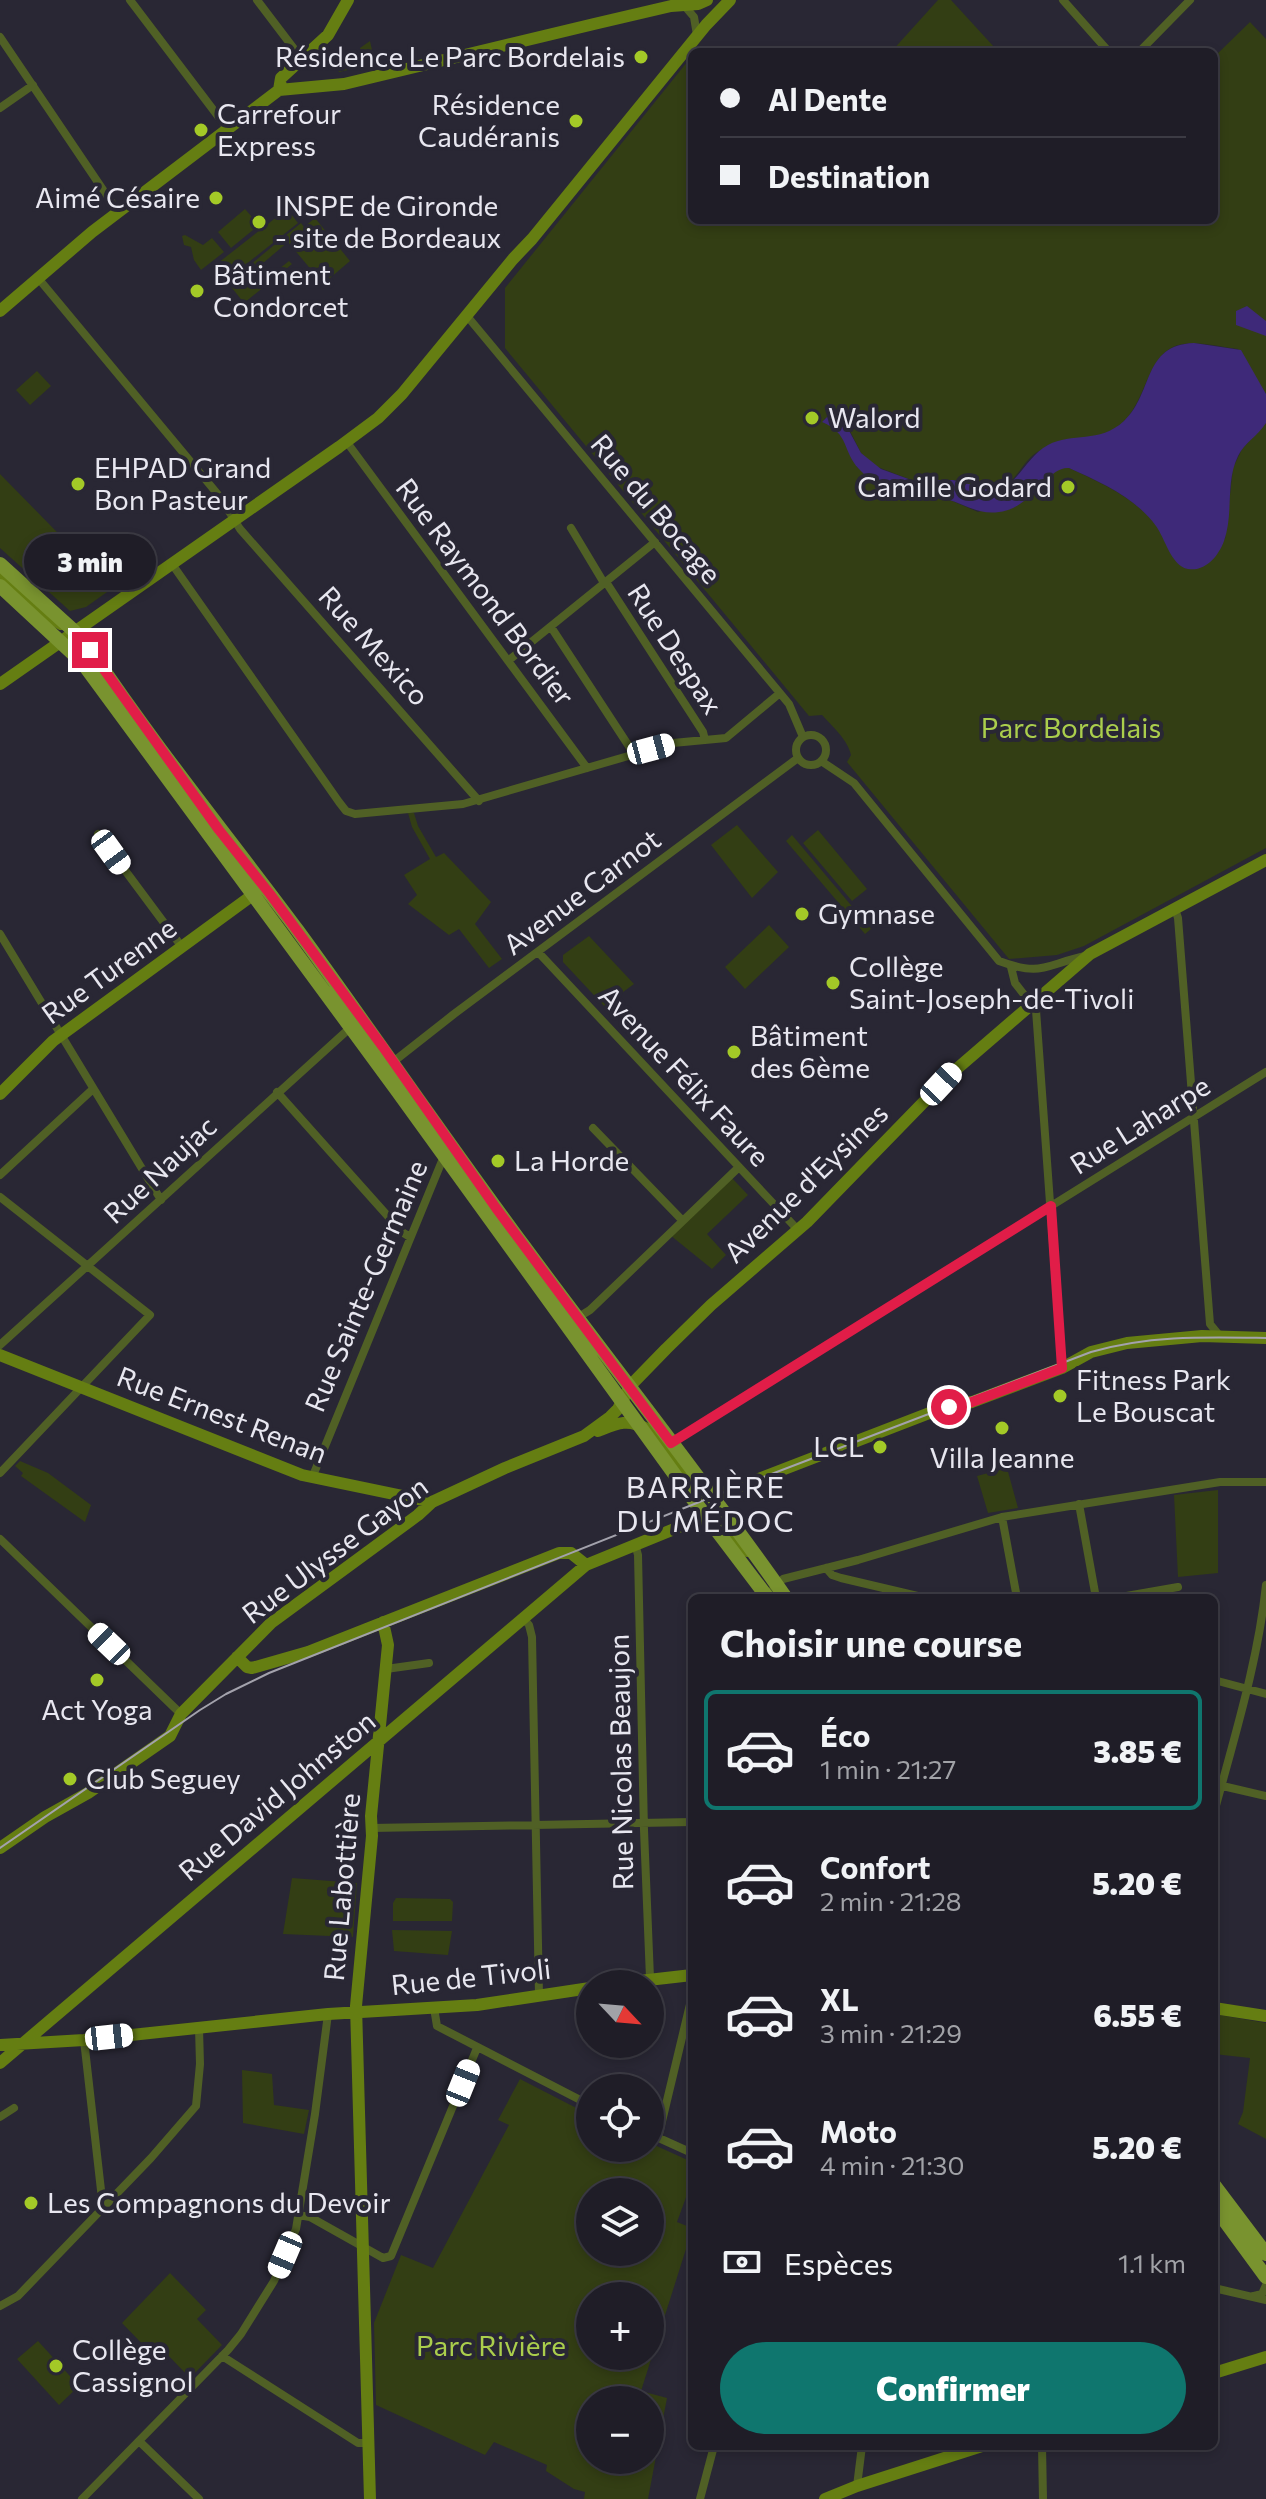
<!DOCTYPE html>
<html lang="fr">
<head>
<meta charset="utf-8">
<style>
  body { margin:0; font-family:Commissioner,sans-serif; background:#27262f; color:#f1f3f6; height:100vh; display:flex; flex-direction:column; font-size:30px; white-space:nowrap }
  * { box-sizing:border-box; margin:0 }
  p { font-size:26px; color:#a1a2a7 }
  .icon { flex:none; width:44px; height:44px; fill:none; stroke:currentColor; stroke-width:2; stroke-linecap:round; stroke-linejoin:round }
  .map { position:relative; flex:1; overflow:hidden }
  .side { position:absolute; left:688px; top:1594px; width:530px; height:856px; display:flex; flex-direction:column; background:#1f1d27; border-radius:12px; box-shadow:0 4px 12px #0003,0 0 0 2px #3c3b44 }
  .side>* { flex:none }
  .top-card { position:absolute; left:688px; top:48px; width:530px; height:176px; border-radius:12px; box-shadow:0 4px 12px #0003,0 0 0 2px #3c3b44; display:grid; align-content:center; height:176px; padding:0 32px; background:#1f1d27 }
  .needle { width:52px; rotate:116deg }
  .fabs { position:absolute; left:576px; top:1970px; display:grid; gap:16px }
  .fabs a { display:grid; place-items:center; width:88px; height:88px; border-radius:50%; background:#1f1d27; box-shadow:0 4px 12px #0003,0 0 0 2px #3c3b44; font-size:40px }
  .end { position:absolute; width:36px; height:36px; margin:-18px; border:10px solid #e11d48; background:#fff; box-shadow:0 0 0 4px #fff }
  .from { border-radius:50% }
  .bubble { position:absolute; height:56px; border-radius:28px; background:#1f1d27; box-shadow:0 4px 12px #0003,0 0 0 2px #3c3b44; font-size:26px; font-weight:800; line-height:56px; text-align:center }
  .car { position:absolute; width:24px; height:48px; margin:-24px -12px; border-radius:10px; box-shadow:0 0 6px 2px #0007; background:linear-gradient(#fff 24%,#345 0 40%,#fff 0 76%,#345 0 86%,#fff 0) }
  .top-card b { display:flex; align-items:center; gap:28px; height:76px; font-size:30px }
  .top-card b+b { border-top:2px solid #3c3b44 }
  .top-card i { width:20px; height:20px; background:#f1f3f6 }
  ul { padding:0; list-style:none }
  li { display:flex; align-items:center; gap:24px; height:120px; margin:0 16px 12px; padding:0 16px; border:4px solid transparent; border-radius:12px }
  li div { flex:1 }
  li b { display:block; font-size:30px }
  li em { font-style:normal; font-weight:800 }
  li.current { border-color:#0f766e }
  li>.icon { width:72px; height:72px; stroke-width:1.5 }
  h2 { padding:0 32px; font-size:36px; line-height:96px }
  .pay { display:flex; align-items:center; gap:20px; height:88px; padding:0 32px; font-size:30px }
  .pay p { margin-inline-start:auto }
  .cta { display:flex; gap:16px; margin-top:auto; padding:16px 32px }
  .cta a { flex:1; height:92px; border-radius:48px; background:#0f766e; color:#fff; font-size:32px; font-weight:800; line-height:92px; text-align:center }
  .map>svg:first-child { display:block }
  .green { fill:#333e14; fill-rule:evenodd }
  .water { fill:#3e2979 }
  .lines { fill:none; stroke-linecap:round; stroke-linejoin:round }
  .street { stroke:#506025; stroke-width:8 }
  .secondary { stroke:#657e12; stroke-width:12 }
  .primary { stroke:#79932f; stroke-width:14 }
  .tram { stroke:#a3a2ac; stroke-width:2 }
  .route { stroke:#e11d48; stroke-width:10 }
  .poi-dot { fill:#a3c927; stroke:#292734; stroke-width:3 }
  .labels { text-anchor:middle; stroke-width:8; stroke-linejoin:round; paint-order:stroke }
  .poi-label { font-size:28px; fill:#e8e7f0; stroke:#292734; text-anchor:start }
  .street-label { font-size:28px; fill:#e8e7f0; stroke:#292734 }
  .park-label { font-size:28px; fill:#abce4c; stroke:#292734 }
  .neighbourhood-label { font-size:30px; letter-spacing:2px; fill:#e8e7f0; stroke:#292734 }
</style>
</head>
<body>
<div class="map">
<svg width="1266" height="2499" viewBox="0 0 1266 2499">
  <rect width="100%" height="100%" fill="#292734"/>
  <!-- green -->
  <path class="green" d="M938,0H951L995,48L1002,52H891Z
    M1250,22L1266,39V394L1238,349C1221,347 1200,341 1183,344C1146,350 1149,399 1122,423C1100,443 1067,437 1041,450C1023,458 1017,483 997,491L953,480L914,481L875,466L861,453L849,429L832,416L824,419L840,432L857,467L877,482L907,493L950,500L978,512C995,506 1019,503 1035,494C1049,485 1049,466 1069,468C1108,486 1154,506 1170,550L1225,539L1233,468L1242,449L1266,423V848L1084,946L1057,955L1009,959L847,762L851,755C848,740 832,726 822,715L809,716L505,348V288L692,56V220H1214V57Z
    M370,41L375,64L339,72L337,67L361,53L360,48Z
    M245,209L259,225L231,248L218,232Z
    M287,209L298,223L230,277L218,263Z
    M315,218L350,261L323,284L288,242L250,274L259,285L289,261L292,264L244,303L228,283L301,223L304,227Z
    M185,235L203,245L212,238L224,252L201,270L194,260L191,247L184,245L182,236Z
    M37,371L51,386L30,405L16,390Z
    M0,474L100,576L128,560L138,570L86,607L70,611L0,548Z
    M408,813H414L418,826L436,857L444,853L491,902L475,924L502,959L489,968L459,929L449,935L408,904L417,895L404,875L430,859L412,827Z
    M737,825L778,872L752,898L711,845Z
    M818,830L867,889L852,901L803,843Z
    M792,835L871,929L865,934L786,841Z
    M769,925L789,947L745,989L725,967Z
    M589,936L634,984L604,1006L563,962V955Z
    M732,1178L748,1195L707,1234L726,1255L712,1269L670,1235Z
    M20,1461L48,1473L91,1505L85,1522L21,1476L23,1473L15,1466Z
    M1007,1468L1018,1508L988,1513L977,1476Z
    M1218,1490V1573L1178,1577L1174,1495Z
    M292,1878L357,1883L353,1937L283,1934Z
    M396,1898L450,1899L453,1902L452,1921H393V1903Z
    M392,1930L452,1931L448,1955L394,1951Z
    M1214,2014L1266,2023V2139L1238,2124L1243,2112L1250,2058L1214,2054Z
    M242,2070L272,2074L274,2105L309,2110L304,2134L243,2123Z
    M520,2079L590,2115V2148H650V2143L692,2162V2181L677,2222L692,2228V2230L641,2391L667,2398L648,2499H584L585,2492L574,2489L546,2471L547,2465L494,2442L485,2455L376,2405L374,2323L401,2255L433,2268L509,2125L498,2120ZM590,2192H650V2252H590ZM590,2296H650V2356H590ZM590,2400H650V2460H590Z
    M170,2273L206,2310L197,2319L222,2345L190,2378L165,2352L157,2359L122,2323Z
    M38,2341L79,2386L59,2405L17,2359Z"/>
  <!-- water -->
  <path class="water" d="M1247,306L1266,321V336L1236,325V311Z
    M1194,343L1241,350L1266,394V423C1258,436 1244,443 1238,456C1225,483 1234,513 1224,541C1219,555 1206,572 1188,569C1171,566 1165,538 1156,526C1135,497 1100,482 1069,468C1047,466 1033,508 999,512C978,515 965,504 946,499C916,492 882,494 859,469C842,451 850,434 822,422L828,416L846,425L861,453L881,469L914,481L953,480L997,491C1019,483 1027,456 1048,445C1072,432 1099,444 1124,421C1154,393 1142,345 1194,343Z"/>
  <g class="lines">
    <!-- street -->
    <path class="street" d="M130,0L227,128
      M257,0L301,58
      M1063,0L1109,52
      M682,3L694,17L697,35
      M0,37L118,212
      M1139,52L1190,0
      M0,108L33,85
      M38,278L220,497L240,529L479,801
      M467,316L789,704L803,737
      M346,441L587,768
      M571,528L604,583
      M172,564L339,802L346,811L355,814L463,804L673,743L726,738L780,693
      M606,582L703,732L705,740
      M551,627L634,754
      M508,661L655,542
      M796 750a15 15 0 1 1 30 0a15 15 0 1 1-30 0Z
      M821,761L854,783L999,961C1042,977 1044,965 1085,956
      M98,834L182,947
      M1175,909L1178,918L1210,1324L1219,1335
      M0,934L161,1200
      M538,952L798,1230
      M1011,967L1015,983L1036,1010L1062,1368
      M392,1067L393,1062L454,1014L798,758
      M277,1092L402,1232L410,1237
      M593,1128L682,1220
      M0,1175L93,1089
      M0,1197L150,1315L0,1473
      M577,1318L590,1310L739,1167
      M0,1345L351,1027
      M671,1443L1266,1072
      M312,1478L444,1156
      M1079,1504L1096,1598
      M1002,1517L1017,1598
      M0,1539L181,1714
      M635,1544L638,1555L644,1830L650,1978
      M826,1568L832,1575L841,1578L926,1598
      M771,1598L773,1589L783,1579L858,1560L1002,1517L1220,1482H1266
      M1115,1598L1178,1587
      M523,1618L529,1625L532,1637L539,1995
      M386,1669L429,1663
      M1214,1680L1266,1694
      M1214,1784L1266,1796
      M1214,1813C1234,1738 1258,1662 1266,1585
      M371,1828L692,1822
      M434,2008L437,2026L590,2105
      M84,2040L102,2199L106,2203
      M0,2117L14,2108
      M650,2134L692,2153
      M658,2138L692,1996
      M298,2215L310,2217L383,2258L391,2256L477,2048
      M1214,2288L1266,2300
      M1254,2296L1262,2294L1266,2285
      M0,2306L18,2296L151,2158L196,2106L200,2064L199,2028
      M222,2356L358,2443H368
      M139,2441L199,2499
      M1042,2446L1043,2499
      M857,2486L862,2446
      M82,2499L228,2350L241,2334L274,2281L296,2229L315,2114L328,2014
      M700,2499L714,2446"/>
    <!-- secondary -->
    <path class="secondary" d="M279,90L344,84L594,24L671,6L698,4L707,0
      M0,311L92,232L279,90L281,78L328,35L348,0
      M0,576L46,615L61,624
      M0,684L339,447L378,418L402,394L513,259L532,239L706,25L730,0
      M0,1094L53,1041L254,894
      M0,1355L302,1475L432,1502
      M598,1431C616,1424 627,1418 645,1428L690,1480L712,1497L945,1407L972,1402L1062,1368L1091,1352L1127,1343L1202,1336L1266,1338
      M237,1657L247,1667L252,1668L308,1652L559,1553H571L586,1565
      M0,1848L45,1817L88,1793L170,1736L181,1714L271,1623L418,1515L432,1502L505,1468L584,1436L610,1417L618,1409L630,1386L666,1349L711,1305L807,1222L952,1073L1090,954L1266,860
      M613,1984L692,1975
      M1214,2008L1266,2016
      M0,2045L84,2040L328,2014L477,2005L590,1988
      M0,2063L586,1565L694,1521L725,1530L747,1551
      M1214,2373L1266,2357
      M370,2499L356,2006L372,1836L371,1816L388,1645L383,1622
      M825,2499L857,2486L982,2446"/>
    <!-- primary -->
    <path class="primary" d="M0,564L74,631L90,650C155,747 228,837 298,931C374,1035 446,1141 523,1245C610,1363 702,1478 786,1598
      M0,586L82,662L396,1089L680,1482L768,1598
      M1214,2185L1266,2254
      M1214,2206L1266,2277"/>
    <!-- tram -->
    <path class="tram" d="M0,1848L200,1710L226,1694L269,1673L727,1491L1091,1352C1150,1335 1206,1337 1266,1338"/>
  </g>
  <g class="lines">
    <!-- route -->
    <path class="route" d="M90,650L219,830L270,894L383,1047L496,1208L671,1443L1051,1206L1062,1368L972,1402L949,1407"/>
  </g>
  <!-- markers -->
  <g class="poi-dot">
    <circle cx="641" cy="57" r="8"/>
    <circle cx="576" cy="121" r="8"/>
    <circle cx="201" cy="130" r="8"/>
    <circle cx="216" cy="198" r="8"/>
    <circle cx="259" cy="222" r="8"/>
    <circle cx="197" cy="291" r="8"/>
    <circle cx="812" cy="418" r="8"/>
    <circle cx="78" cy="484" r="8"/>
    <circle cx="1068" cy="487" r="8"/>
    <circle cx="802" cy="914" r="8"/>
    <circle cx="833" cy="983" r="8"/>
    <circle cx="734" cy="1052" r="8"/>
    <circle cx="498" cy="1161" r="8"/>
    <circle cx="1060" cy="1396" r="8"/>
    <circle cx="1002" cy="1428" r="8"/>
    <circle cx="880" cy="1447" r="8"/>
    <circle cx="97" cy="1680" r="8"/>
    <circle cx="70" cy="1779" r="8"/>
    <circle cx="31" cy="2203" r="8"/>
    <circle cx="56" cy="2366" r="8"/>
  </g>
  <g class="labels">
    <!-- poi labels -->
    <g class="poi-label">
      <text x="625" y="67" text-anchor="end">Résidence Le Parc Bordelais</text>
      <text x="560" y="115" text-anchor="end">Résidence<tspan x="560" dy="32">Caudéranis</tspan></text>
      <text x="217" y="124">Carrefour<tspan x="217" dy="32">Express</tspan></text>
      <text x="200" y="208" text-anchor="end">Aimé Césaire</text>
      <text x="275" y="216">INSPE de Gironde<tspan x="275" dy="32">- site de Bordeaux</tspan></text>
      <text x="213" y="285">Bâtiment<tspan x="213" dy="32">Condorcet</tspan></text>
      <text x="828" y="428">Walord</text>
      <text x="94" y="478">EHPAD Grand<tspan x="94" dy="32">Bon Pasteur</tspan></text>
      <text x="1052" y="497" text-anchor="end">Camille Godard</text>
      <text x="818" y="924">Gymnase</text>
      <text x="849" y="977">Collège<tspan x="849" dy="32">Saint-Joseph-de-Tivoli</tspan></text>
      <text x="750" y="1046">Bâtiment<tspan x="750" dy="32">des 6ème</tspan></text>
      <text x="514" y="1171">La Horde</text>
      <text x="1076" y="1390">Fitness Park<tspan x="1076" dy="32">Le Bouscat</tspan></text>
      <text x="864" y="1457" text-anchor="end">LCL</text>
      <text x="1002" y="1468" text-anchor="middle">Villa Jeanne</text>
      <text x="97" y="1720" text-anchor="middle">Act Yoga</text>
      <text x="86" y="1789">Club Seguey</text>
      <text x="47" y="2213">Les Compagnons du Devoir</text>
      <text x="72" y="2360">Collège<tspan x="72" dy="32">Cassignol</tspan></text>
    </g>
    <!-- street labels -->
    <g class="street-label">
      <text transform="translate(656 509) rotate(50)" y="10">Rue du Bocage</text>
      <text transform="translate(485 592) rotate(53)" y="10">Rue Raymond Bordier</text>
      <text transform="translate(374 646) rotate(48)" y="10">Rue Mexico</text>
      <text transform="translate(675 649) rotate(57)" y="10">Rue Despax</text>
      <text transform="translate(582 892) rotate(-37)" y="10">Avenue Carnot</text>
      <text transform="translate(109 971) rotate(-36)" y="10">Rue Turenne</text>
      <text transform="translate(684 1076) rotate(47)" y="10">Avenue Félix Faure</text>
      <text transform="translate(1140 1125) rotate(-32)" y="10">Rue Laharpe</text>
      <text transform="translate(160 1170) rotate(-43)" y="10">Rue Naujac</text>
      <text transform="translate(806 1183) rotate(-44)" y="10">Avenue d'Eysines</text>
      <text transform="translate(366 1286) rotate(-67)" y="10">Rue Sainte-Germaine</text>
      <text transform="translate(222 1415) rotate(21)" y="10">Rue Ernest Renan</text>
      <text transform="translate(335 1550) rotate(-37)" y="10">Rue Ulysse Gayon</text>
      <text transform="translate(621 1762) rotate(-91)" y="10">Rue Nicolas Beaujon</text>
      <text transform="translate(277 1796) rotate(-40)" y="10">Rue David Johnston</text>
      <text transform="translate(342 1887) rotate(-85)" y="10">Rue Labottière</text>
      <text transform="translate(471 1977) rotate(-6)" y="10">Rue de Tivoli</text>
    </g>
    <!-- park labels -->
    <g class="park-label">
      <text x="1071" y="738">Parc Bordelais</text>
      <text x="491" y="2356">Parc Rivière</text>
    </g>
    <!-- neighbourhood labels -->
    <g class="neighbourhood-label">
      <text x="706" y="1498">BARRIÈRE<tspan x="706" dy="34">DU MÉDOC</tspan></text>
    </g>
  </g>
</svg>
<div class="fabs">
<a><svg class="needle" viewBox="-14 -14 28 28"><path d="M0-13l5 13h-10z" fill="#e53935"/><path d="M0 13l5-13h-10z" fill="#a1a2a7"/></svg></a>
<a><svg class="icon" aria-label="locate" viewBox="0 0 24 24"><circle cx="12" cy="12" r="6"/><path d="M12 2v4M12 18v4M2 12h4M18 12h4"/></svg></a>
<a><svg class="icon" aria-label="layers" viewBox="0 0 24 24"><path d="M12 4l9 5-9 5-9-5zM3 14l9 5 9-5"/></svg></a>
<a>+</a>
<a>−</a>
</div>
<i class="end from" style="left:949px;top:1407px"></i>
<i class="end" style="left:90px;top:650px"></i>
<div class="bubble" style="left:24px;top:534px;width:132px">3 min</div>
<i class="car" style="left:651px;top:749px;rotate:75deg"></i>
<i class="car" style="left:111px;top:852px;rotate:144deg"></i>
<i class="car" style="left:941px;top:1084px;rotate:43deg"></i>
<i class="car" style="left:109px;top:1644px;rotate:314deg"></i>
<i class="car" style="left:109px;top:2037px;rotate:84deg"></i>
<i class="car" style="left:463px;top:2083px;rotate:22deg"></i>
<i class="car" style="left:285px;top:2255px;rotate:203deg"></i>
<div class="top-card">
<b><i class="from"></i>Al Dente</b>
<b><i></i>Destination</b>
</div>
<section class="side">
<h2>Choisir une course</h2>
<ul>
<li class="current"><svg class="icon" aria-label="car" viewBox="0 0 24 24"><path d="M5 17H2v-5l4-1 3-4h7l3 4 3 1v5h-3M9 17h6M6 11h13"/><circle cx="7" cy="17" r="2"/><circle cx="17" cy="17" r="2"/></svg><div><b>Éco</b><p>1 min · 21:27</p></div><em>3.85 €</em></li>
<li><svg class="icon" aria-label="car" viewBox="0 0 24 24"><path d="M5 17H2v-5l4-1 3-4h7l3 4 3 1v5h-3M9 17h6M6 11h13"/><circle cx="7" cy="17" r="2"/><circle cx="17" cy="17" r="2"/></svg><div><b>Confort</b><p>2 min · 21:28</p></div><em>5.20 €</em></li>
<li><svg class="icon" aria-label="car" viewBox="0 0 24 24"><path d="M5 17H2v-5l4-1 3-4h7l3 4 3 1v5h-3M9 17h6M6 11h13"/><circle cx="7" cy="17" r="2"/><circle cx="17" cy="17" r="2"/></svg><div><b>XL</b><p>3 min · 21:29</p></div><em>6.55 €</em></li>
<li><svg class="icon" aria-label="car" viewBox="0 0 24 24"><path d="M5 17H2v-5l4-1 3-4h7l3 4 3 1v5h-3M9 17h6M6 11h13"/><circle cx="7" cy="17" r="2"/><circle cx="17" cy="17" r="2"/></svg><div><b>Moto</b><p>4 min · 21:30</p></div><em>5.20 €</em></li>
</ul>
<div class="pay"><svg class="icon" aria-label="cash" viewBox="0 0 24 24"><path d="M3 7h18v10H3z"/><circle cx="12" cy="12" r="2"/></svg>Espèces<p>1.1 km</p></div>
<div class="cta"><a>Confirmer</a></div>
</section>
</div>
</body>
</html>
